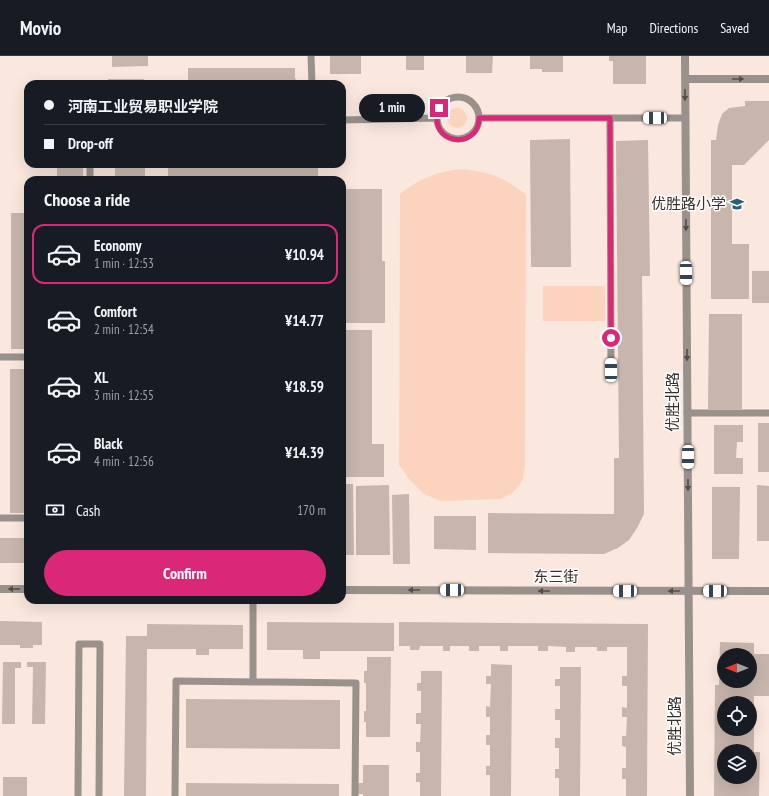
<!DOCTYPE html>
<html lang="en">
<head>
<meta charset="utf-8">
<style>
  body { margin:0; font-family:"PT Sans Narrow","Noto Sans SC",sans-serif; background:#242831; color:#f1f3f6; height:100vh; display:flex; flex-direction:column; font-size:15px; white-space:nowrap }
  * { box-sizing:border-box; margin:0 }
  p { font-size:13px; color:#9ea1a6 }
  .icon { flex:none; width:22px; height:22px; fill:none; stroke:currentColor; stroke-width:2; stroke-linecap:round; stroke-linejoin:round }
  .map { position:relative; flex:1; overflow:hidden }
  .sheet { position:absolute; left:24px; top:120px; width:322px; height:428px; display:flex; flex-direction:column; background:#171b24; border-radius:12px; box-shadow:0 4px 16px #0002 }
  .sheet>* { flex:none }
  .banner { position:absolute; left:24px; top:24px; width:322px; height:88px; border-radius:12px; box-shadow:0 4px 16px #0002; display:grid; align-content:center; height:88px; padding:0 20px; background:#171b24 }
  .needle { width:26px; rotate:270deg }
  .tools { position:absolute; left:717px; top:592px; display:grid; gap:8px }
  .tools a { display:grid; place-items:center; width:40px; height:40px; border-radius:50%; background:#171b24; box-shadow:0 4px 16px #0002; font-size:20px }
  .end { position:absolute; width:18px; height:18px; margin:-9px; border:5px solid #db2777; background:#fff; box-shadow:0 0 0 2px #fff }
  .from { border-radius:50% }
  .bubble { position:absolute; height:28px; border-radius:14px; background:#171b24; box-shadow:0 4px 16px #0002; font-size:13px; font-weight:700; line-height:28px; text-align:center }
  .car { position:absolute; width:12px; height:24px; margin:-12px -6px; border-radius:5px; box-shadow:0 0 3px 1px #0007; background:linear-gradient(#fff 24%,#345 0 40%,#fff 0 76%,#345 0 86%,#fff 0) }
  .banner b { display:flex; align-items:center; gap:14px; height:38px; font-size:15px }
  .banner b+b { border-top:1px solid #363941 }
  .banner i { width:10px; height:10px; background:#f1f3f6 }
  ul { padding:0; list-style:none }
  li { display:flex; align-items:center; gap:12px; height:60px; margin:0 8px 6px; padding:0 12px; border:2px solid transparent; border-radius:12px }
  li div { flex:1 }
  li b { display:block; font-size:15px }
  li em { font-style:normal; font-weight:700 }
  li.current { border-color:#db2777 }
  li>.icon { width:36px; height:36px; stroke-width:1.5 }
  h2 { padding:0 20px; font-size:18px; line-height:48px }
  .pay { display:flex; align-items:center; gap:10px; height:44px; padding:0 20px; font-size:15px }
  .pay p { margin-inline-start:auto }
  .primary-button { display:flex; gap:8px; margin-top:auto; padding:8px 20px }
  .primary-button a { flex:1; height:46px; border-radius:24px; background:#db2777; color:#fff; font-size:16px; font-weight:700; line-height:46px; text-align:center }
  header { display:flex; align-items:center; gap:24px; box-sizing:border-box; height:56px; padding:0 20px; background:#171b24; border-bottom:1px solid #363941 }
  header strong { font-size:19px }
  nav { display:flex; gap:22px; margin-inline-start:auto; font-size:14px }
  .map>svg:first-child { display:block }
  .green { fill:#fcd3bd }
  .building { fill:#c8b6ac; fill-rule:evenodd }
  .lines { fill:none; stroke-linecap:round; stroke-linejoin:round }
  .service { stroke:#99918c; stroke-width:7 }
  .minor { stroke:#99918c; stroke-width:8 }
  .tertiary { stroke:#99918c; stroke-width:8 }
  .oneway { fill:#544d49 }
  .route { stroke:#db2777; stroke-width:5 }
  .labels { text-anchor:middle; stroke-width:3; stroke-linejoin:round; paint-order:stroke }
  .poi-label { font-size:15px; fill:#37302c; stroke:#fff; text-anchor:end }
  .street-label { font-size:15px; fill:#37302c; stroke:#fff }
</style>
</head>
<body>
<header>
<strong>Movio</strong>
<nav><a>Map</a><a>Directions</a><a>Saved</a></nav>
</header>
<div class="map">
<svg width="769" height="740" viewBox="0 0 769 740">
  <rect width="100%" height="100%" fill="#fae7dd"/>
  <!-- green -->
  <path class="green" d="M447 62a10 10 0 1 1 20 0a10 10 0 1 1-20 0Z
    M462,113C487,115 506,122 526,139L525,410L523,423L519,430L512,437L501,443L441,445L424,438L409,423L399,409L400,138C419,123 437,115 462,113Z
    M543,230H605V265H543Z"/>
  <!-- building -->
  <path class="building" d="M112,0H148V10L112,11Z
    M330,0H361V18H330Z
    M406,0H424V14H406Z
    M466,0H493L492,17H466Z
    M530,0H563V16H542V13H530Z
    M609,0H646V28H613V5H609Z
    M188,12H295V22L299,28H188Z
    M108,23H144V28H108Z
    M745,45H769V84L744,109H732V188H749V243H711V84H716L718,69L722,58L729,52L745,50Z
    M570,83L571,211H531L530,84Z
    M648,84L650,220H642L644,458L637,472L629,484L618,492L604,498L488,497V457L614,458V402H619L616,85Z
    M57,108H83V124H57Z
    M115,108H145V124H115Z
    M168,109H318V124H168Z
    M344,133H382V205H385V267H342Z
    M11,157H28V293H11Z
    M752,215H769V247H752Z
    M709,258H742V353H708Z
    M342,274H372V388H384V421H342Z
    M10,313H28V457H10Z
    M758,367H769V416H758Z
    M714,369H743V386H737L736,402H743V418H714Z
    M342,428H353L354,499H342Z
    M389,429L390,499H356V430Z
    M757,429L769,430V485H757Z
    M712,431H740L739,503H712Z
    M409,438L410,508H393L392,439Z
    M434,460H476V494L434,493Z
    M0,482H28V507H0Z
    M0,565L42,566V589H33V592H20V589H0Z
    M267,566L394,567V595H320V603H303V594H267Z
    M399,566L648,568L647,740H626V723H622V712H626V691L622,690V680H626L627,661H622V651L627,652V630H622V620H627V591H607V595H597V591H575V596H566V591L548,590V595H538V590H508V595H500V590H479V595H469V590H450V595H443V590H420L419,594H410V590H399Z
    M147,568L243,569V593H209V599H196V593H147L146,740H124L126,580H147Z
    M720,586L754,587V598H769V640H754V696H760L759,740H714L715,629H719ZM724,599H750V625H724ZM724,647H750V673H724ZM724,695H750V721H724Z
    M367,601H391L390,681H366V666H364V655H366V627H364V615H367Z
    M3,606H21V612H15V668H2Z
    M27,606H46L45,668H32L33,611H27Z
    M491,608L512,609L511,740H490V719H486V710H490V689H486V679H490V661H486V650L490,651L491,628H486V620H491Z
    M560,611H581L580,740H559V722H555V713H559V692H555V682H560V664H555V653H560V630H555V623H560Z
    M421,615H442L441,740H420V726H416V717H420V696H416V686H420L421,668H416V657H421V635H417V627H421Z
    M186,643L340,644V693L186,692Z
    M363,709H389V740H363V738H357V727H363Z
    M3,721H27V740H3Z
    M186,727L339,728V740H186Z"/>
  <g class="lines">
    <!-- service -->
    <path class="service" d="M311,0L312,28
      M437 62a21 21 0 1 1 42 0a21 21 0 1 1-42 0Z
      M479,62H685
      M610,62L611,314
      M342,64L437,62
      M90,108V124
      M0,301H28
      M687,357H769
      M0,462H28
      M253,626V544
      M78,740L79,588H100L99,740
      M175,740L176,625L356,627L355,740"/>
    <!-- minor -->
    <path class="minor" d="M685,0L690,740
      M685,23H769"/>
    <!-- tertiary -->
    <path class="tertiary" d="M0,533H28
      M342,534L769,535"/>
  </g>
  <!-- one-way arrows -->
  <defs><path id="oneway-solid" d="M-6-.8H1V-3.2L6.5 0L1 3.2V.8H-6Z"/></defs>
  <g class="oneway">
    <use href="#oneway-solid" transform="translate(738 23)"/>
    <use href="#oneway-solid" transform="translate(685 39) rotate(90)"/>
    <use href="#oneway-solid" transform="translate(686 169) rotate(90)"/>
    <use href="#oneway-solid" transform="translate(687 299) rotate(90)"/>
    <use href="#oneway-solid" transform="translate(688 429) rotate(90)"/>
    <use href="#oneway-solid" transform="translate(14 533) rotate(-180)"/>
    <use href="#oneway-solid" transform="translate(414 534) rotate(-180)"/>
    <use href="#oneway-solid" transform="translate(544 535) rotate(-180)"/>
    <use href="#oneway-solid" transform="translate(674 535) rotate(-180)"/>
  </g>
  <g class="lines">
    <!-- route -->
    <path class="route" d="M439,52C426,89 479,95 479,62H610L611,282"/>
  </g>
  <!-- icons -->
  <defs>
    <symbol id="school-bare" viewBox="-9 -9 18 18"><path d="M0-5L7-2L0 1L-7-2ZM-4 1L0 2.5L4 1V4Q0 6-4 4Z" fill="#255e77" stroke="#fff" stroke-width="2.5" paint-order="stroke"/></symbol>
  </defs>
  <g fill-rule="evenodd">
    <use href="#school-bare" x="727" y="138" width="20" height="20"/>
  </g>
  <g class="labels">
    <!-- poi labels -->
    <g class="poi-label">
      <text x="726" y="153">优胜路小学</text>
    </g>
    <!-- street labels -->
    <g class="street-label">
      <text transform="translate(673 346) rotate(-90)" y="5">优胜北路</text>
      <text x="556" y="526">东三街</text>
      <text transform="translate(675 670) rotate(-90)" y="5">优胜北路</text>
    </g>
  </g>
</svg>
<div class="tools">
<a><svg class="needle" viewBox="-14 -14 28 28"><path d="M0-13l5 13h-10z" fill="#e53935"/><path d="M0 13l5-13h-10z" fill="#9ea1a6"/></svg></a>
<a><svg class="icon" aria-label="locate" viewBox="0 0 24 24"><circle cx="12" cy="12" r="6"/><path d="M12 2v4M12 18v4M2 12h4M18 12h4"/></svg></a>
<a><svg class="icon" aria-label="layers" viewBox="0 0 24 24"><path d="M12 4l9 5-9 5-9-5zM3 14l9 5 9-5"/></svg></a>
</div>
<i class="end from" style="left:611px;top:282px"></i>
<i class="end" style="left:439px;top:52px"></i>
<div class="bubble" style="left:359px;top:38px;width:66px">1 min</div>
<i class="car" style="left:655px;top:62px;rotate:270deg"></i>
<i class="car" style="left:686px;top:217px;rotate:179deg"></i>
<i class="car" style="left:611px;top:314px;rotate:0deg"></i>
<i class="car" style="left:688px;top:401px;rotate:180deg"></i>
<i class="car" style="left:452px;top:534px;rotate:270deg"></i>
<i class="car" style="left:625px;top:535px;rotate:270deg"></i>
<i class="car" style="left:715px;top:535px;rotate:270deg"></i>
<div class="banner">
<b><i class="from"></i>河南工业贸易职业学院</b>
<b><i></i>Drop-off</b>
</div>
<section class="sheet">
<h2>Choose a ride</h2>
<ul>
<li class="current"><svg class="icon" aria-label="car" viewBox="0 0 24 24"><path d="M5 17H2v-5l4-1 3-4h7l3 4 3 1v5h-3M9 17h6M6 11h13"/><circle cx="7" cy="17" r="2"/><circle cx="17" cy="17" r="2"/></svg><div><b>Economy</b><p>1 min · 12:53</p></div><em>¥10.94</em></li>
<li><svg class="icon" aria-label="car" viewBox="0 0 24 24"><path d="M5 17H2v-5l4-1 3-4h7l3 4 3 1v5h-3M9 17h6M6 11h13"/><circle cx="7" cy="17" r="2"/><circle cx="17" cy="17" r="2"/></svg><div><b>Comfort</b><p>2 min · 12:54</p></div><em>¥14.77</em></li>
<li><svg class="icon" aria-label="car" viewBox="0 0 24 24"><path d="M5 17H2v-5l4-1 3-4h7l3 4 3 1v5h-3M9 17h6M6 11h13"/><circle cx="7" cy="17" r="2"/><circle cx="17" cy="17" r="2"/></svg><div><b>XL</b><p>3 min · 12:55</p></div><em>¥18.59</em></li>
<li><svg class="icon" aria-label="car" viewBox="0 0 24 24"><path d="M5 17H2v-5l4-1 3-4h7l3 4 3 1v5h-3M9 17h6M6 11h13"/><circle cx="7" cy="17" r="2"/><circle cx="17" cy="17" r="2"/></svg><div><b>Black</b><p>4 min · 12:56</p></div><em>¥14.39</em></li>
</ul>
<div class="pay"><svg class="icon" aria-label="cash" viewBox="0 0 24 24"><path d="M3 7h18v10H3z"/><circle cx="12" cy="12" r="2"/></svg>Cash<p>170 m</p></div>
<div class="primary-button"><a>Confirm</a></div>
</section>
</div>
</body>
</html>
